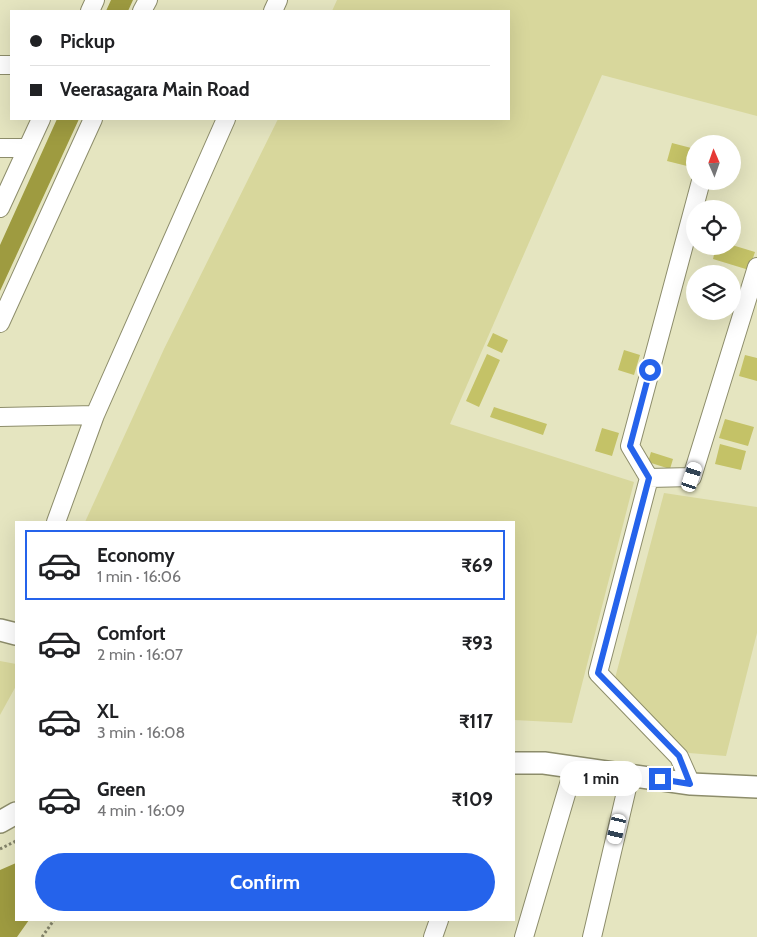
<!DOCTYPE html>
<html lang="en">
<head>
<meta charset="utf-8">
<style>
  body { margin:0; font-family:Cabin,sans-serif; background:#f2f2f2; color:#202124; height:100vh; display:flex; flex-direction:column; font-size:19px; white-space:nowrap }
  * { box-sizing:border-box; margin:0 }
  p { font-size:16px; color:#757577 }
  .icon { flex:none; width:28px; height:28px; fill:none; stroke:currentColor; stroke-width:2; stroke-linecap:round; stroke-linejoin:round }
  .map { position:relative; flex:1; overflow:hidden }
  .details { position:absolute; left:15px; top:521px; width:500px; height:400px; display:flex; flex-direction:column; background:#fff; border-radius:0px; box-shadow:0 5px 20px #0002 }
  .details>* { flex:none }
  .banner { position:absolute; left:10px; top:10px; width:500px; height:110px; border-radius:0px; box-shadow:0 5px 20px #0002; display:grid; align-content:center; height:110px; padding:0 20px; background:#fff }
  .needle { width:32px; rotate:358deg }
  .buttons { position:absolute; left:686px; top:135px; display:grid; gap:10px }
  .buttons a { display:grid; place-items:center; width:55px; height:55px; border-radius:50%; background:#fff; box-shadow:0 5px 20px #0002; font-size:25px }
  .end { position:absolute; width:22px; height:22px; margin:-11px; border:6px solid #2563eb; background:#fff; box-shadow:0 0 0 2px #fff }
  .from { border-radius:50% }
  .bubble { position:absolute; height:35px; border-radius:18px; background:#fff; box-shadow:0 5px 20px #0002; font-size:16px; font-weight:700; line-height:35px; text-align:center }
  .car { position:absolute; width:15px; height:30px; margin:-15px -8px; border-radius:6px; box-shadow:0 0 4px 1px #0007; background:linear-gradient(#fff 24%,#345 0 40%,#fff 0 76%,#345 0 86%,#fff 0) }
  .banner b { display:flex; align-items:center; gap:18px; height:48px; font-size:19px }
  .banner b+b { border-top:1px solid #e0e0e0 }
  .banner i { width:12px; height:12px; background:#202124 }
  ul { padding:9px 0 0; list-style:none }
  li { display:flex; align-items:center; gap:15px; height:70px; margin:0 10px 8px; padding:0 10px; border:2px solid transparent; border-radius:0px }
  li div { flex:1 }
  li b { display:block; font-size:19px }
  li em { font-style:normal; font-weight:700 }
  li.selected { border-color:#2563eb }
  li>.icon { width:45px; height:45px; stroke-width:1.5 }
  .button { display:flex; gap:10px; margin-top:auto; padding:10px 20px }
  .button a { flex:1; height:58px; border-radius:30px; background:#2563eb; color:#fff; font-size:20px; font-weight:700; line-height:58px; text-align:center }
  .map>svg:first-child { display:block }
  .green { fill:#d8d79c }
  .water { fill:#9e9b40 }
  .building { fill:#c4c267 }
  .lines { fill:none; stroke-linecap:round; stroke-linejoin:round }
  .minor-casing { stroke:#8d8d6b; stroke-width:20 }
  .tertiary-casing { stroke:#8d8d6b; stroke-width:24 }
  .path { stroke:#84846a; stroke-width:3; stroke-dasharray:2.5 2.5; stroke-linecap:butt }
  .minor { stroke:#fff; stroke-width:18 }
  .tertiary { stroke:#fff; stroke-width:21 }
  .route { stroke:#2563eb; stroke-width:6 }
</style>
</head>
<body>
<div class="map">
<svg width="757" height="937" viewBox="0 0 757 937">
  <rect width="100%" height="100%" fill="#e5e5c0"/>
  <!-- green -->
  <path class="green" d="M337,0H757V116L602,75L450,424L634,482L572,723L514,720V522H85L164,349L278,119H509V11H332Z
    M664,493L757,507V633L726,756L689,753L614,682Z
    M0,661L16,664V686L0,715Z"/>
  <!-- water -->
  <path class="water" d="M111,0H133L128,11H106Z
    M57,119H79L0,291V245Z
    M16,863V920H29L17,937H0V870Z"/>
  <!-- building -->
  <path class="building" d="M672,143L695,149V168L667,161Z
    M732,245L755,252L749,270L713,259L716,246Z
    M493,333L508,340L502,353L487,346Z
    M624,350L640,355L634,375L618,370Z
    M487,354L500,360L479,407L466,401Z
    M745,355L757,358V381L739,376Z
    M494,407L547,424L543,435L490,417Z
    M725,419L754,427L748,446L719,438Z
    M602,428L619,433L612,456L595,451Z
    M720,444L746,451L741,470L715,464Z
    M651,452L673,459L670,469L648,462Z"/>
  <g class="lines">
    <defs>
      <path id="minor" d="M90,11L95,0
        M142,11L148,0
        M273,11L278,0
        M0,65H11
        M0,148H27
        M0,208L41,119
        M0,323L93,119
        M0,417L95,415
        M649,478L630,446L701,181
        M56,522L95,415L226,119
        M691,784L679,757L598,673L649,478L692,477L757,267
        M433,937L439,920
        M524,937L574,767
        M592,937L630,775"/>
      <path id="tertiary" d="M0,630L16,634
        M514,763H544L691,784L757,787
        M0,822L16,813"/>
    </defs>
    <!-- minor casing -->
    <use href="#minor" class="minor-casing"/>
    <!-- tertiary casing -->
    <use href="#tertiary" class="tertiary-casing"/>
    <!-- path -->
    <path class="path" d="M0,849L16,841
      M42,937L54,920"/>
    <!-- minor -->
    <use href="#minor" class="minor"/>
    <!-- tertiary -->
    <use href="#tertiary" class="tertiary"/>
  </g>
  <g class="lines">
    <!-- route -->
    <path class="route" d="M650,370L630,446L649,478L598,673L679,756L690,784L660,779"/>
  </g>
</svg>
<div class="buttons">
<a><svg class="needle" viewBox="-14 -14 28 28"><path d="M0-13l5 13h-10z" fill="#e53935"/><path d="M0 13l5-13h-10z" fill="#757577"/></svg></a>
<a><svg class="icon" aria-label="locate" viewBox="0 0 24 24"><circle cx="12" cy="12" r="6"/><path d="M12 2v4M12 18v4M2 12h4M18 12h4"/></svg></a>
<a><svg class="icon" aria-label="layers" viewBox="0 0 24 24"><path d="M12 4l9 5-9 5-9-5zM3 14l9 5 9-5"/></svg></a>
</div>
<i class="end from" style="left:650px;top:370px"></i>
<i class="end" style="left:660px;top:779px"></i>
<div class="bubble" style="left:560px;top:761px;width:82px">1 min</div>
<i class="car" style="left:692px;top:477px;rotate:18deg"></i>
<i class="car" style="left:617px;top:829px;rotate:193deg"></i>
<div class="banner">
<b><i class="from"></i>Pickup</b>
<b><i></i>Veerasagara Main Road</b>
</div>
<section class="details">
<ul>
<li class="selected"><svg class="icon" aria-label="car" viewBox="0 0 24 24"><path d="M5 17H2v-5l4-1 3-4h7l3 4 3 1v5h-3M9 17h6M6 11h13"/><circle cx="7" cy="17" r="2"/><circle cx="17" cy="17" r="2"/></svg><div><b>Economy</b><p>1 min · 16:06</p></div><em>₹69</em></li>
<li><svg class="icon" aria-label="car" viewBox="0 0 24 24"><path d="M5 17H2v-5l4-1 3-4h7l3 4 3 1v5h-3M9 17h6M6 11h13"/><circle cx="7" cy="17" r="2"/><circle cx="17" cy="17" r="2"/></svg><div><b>Comfort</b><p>2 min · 16:07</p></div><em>₹93</em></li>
<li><svg class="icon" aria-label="car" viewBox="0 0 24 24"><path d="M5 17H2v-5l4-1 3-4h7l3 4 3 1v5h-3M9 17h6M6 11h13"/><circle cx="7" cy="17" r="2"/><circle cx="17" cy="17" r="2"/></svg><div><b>XL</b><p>3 min · 16:08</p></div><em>₹117</em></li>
<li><svg class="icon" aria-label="car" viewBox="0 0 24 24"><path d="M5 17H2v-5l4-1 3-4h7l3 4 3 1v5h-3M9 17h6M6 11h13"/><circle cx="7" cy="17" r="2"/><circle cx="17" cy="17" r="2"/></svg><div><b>Green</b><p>4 min · 16:09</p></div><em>₹109</em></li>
</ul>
<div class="button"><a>Confirm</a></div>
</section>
</div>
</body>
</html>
